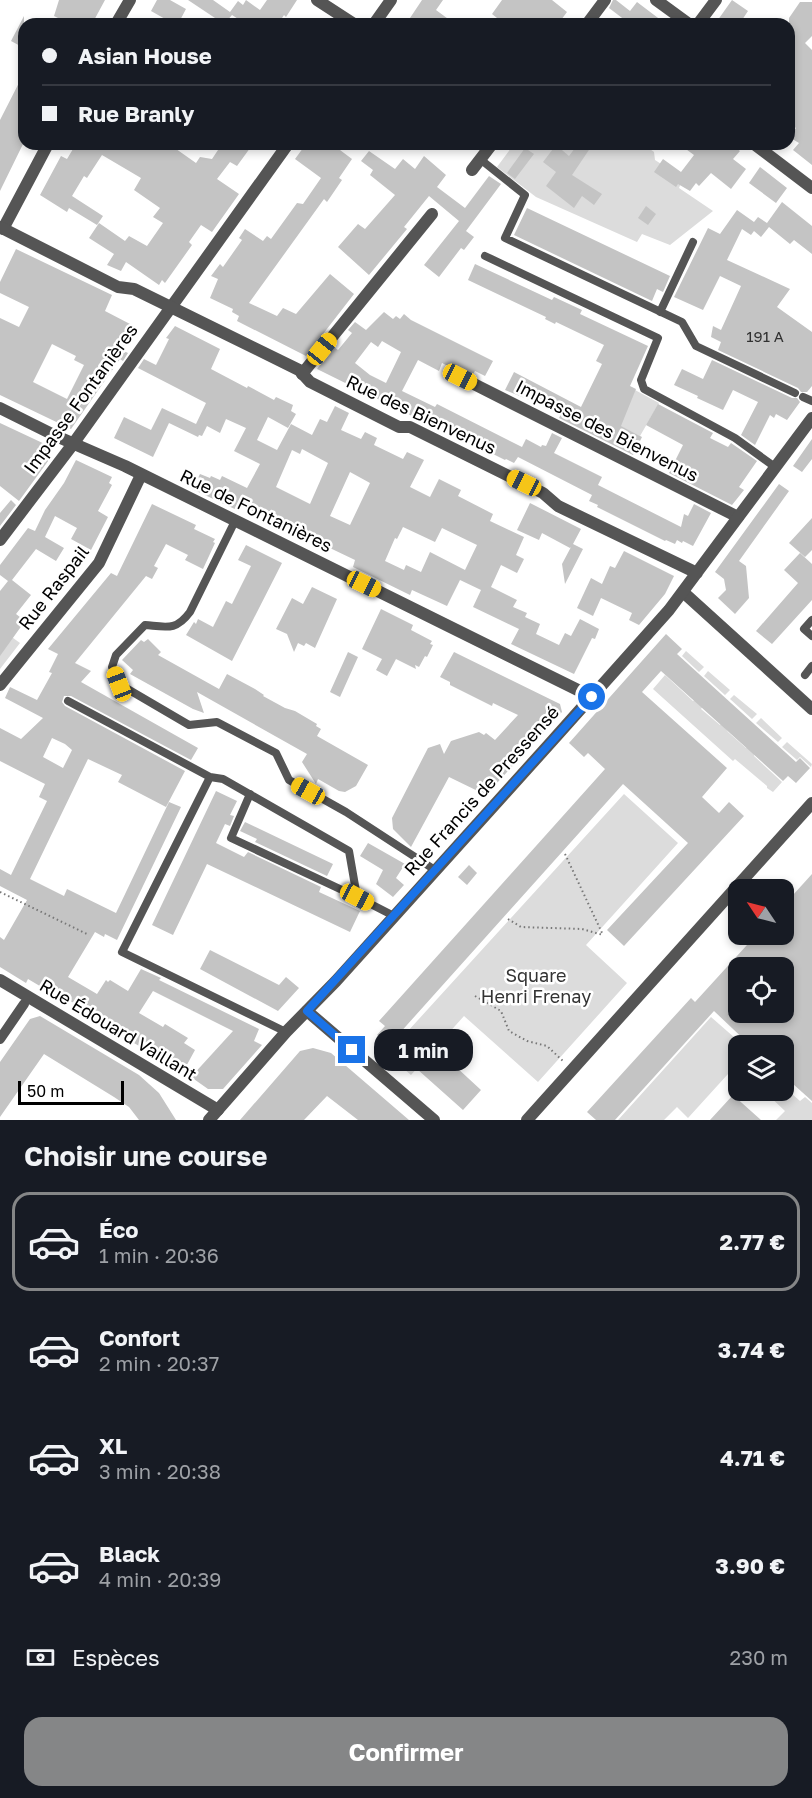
<!DOCTYPE html>
<html lang="fr">
<head>
<meta charset="utf-8">
<style>
  body { margin:0; font-family:"Golos Text",sans-serif; background:#242831; color:#f1f3f6; height:100vh; display:flex; flex-direction:column; font-size:22px; white-space:nowrap }
  * { box-sizing:border-box; margin:0 }
  p { font-size:20px; color:#9ea1a6 }
  .icon { flex:none; width:33px; height:33px; fill:none; stroke:currentColor; stroke-width:2; stroke-linecap:round; stroke-linejoin:round }
  .map { position:relative; height:1120px; overflow:hidden }
  .side { display:flex; flex-direction:column; background:#171b24; flex:1 }
  .side>* { flex:none }
  .banner { position:absolute; left:18px; top:18px; width:777px; height:132px; border-radius:18px; box-shadow:0 3px 9px #0003; display:grid; align-content:center; height:132px; padding:0 24px; background:#171b24 }
  .needle { width:39px; rotate:305deg }
  .controls { position:absolute; left:728px; top:879px; display:grid; gap:12px }
  .controls a { display:grid; place-items:center; width:66px; height:66px; border-radius:12px; background:#171b24; box-shadow:0 3px 9px #0003; font-size:30px }
  .scale { position:absolute; left:18px; bottom:15px; width:106px; box-sizing:border-box; padding-left:6px; border:3px solid #000; border-top:0; font-size:16px; line-height:21px; white-space:nowrap; color:#000; -webkit-text-stroke:4px #fff; paint-order:stroke }
  .end { position:absolute; width:27px; height:27px; margin:-14px; border:8px solid #1a73e8; background:#fff; box-shadow:0 0 0 3px #fff }
  .from { border-radius:50% }
  .bubble { position:absolute; height:42px; border-radius:18px; background:#171b24; box-shadow:0 3px 9px #0003; font-size:20px; font-weight:700; line-height:42px; text-align:center }
  .car { position:absolute; width:18px; height:36px; margin:-18px -9px; border-radius:8px; box-shadow:0 0 4px 2px #0007; background:linear-gradient(#f5c518 24%,#345 0 40%,#f5c518 0 76%,#345 0 86%,#f5c518 0) }
  .banner b { display:flex; align-items:center; gap:21px; height:57px; font-size:22px }
  .banner b+b { border-top:2px solid #363941 }
  .banner i { width:15px; height:15px; background:#f1f3f6 }
  ul { padding:0; list-style:none }
  li { display:flex; align-items:center; gap:18px; height:99px; margin:0 12px 9px; padding:0 12px; border:3px solid transparent; border-radius:18px }
  li div { flex:1 }
  li b { display:block; font-size:22px }
  li em { font-style:normal; font-weight:700 }
  li.active { border-color:#858687 }
  li>.icon { width:54px; height:54px; stroke-width:1.5 }
  h2 { padding:0 24px; font-size:27px; line-height:72px }
  .pay { display:flex; align-items:center; gap:15px; height:66px; padding:0 24px; font-size:22px }
  .pay p { margin-inline-start:auto }
  .cta { display:flex; gap:12px; margin-top:auto; padding:12px 24px }
  .cta a { flex:1; height:69px; border-radius:18px; background:#858687; color:#fff; font-size:24px; font-weight:700; line-height:69px; text-align:center }
  .map>svg:first-child { display:block }
  .green { fill:#dcdcdc }
  .building { fill:#c4c4c4; fill-rule:evenodd }
  .lines { fill:none; stroke-linecap:round; stroke-linejoin:round }
  .path { stroke:#777; stroke-width:2; stroke-dasharray:1.5 3; stroke-linecap:butt }
  .service { stroke:#555; stroke-width:8 }
  .pedestrian { stroke:#555; stroke-width:10 }
  .minor { stroke:#555; stroke-width:12 }
  .tertiary { stroke:#555; stroke-width:12 }
  .route { stroke:#1a73e8; stroke-width:8 }
  .labels { text-anchor:middle; stroke-width:5; stroke-linejoin:round; paint-order:stroke }
  .number-label { font-size:15px; fill:#313131 }
  .street-label { font-size:18px; fill:#000; stroke:#fff }
  .park-label { font-size:18px; fill:#333; stroke:#fff }
</style>
</head>
<body>
<div class="map">
<svg width="812" height="1120" viewBox="0 0 812 1120">
  <rect width="100%" height="100%" fill="#fff"/>
  <!-- green -->
  <path class="green" d="M514,144H643L654,152L655,160L683,178L679,188L713,211L670,245L642,234L637,242L536,197L497,167Z
    M635,390L659,403L640,436L620,426Z
    M9,635L20,643L0,669V655Z
    M686,651L704,667L699,672L682,656Z
    M708,671L730,690L725,695L704,676Z
    M665,675L693,701L695,700L703,706L701,709L720,725L722,723L728,732L746,748L748,747L755,753L754,756L782,782L773,792L767,788V786L735,759L733,761L653,689Z
    M734,695L757,714L752,719L730,699Z
    M761,718L782,738L778,742L756,723Z
    M787,742L812,764L811,767L800,757L797,760L782,747Z
    M624,794L678,843L586,945L627,983L538,1082L464,1016L411,1075L387,1054Z
    M711,1017L743,1045L738,1046V1063L688,1118L677,1107L664,1120H618Z
    M783,1086L800,1101L805,1097L812,1103V1120H776L785,1111L764,1091L783,1090Z"/>
  <!-- building -->
  <path class="building" d="M59,0H105L92,24H60L62,20L54,16Z
    M157,0H170L186,9L178,24H174L151,11Z
    M188,0H213L230,12L238,1L243,5L246,0L260,10L267,0H297L286,17L284,15L278,24H246L232,15L224,24Z
    M422,0H443L436,10L455,24H406Z
    M502,0H552L567,12L558,24H492L497,18L492,14Z
    M613,0H616L630,11L637,2L666,24H630L609,8Z
    M732,0L748,11L742,20L739,24H715Z
    M800,2H812V36L805,43L812,50V165L793,150L799,143L789,137L796,128L789,123V18Z
    M24,16V48L11,41Z
    M24,73V142L0,191V120Z
    M76,144H169L196,163L200,157L212,159L222,144H253L237,166L230,162L217,179L239,194L212,232L201,225L189,242L192,245L165,283L162,280L159,285L126,262L121,271L107,265L114,254L89,238L99,223L125,241L129,236L147,246L163,223L153,217L160,208L134,190L141,178L102,155L87,178L84,176L72,196L103,216L97,225L69,208L67,212L40,195L61,156L67,159Z
    M306,144H332L352,159L339,178L342,180L327,202L324,199L249,303L277,316L283,308L296,314L330,274L354,294L306,356L237,321L239,316L232,312L233,309L210,298L218,279L211,276L220,264L223,267L242,240L239,238L245,229L263,241L267,236L271,239L297,203L303,204L321,178L295,159Z
    M578,144H593L572,175L602,194L594,205L582,196L574,208L546,186L556,172L543,162L556,145L569,156Z
    M679,144H731L740,151L733,159L746,169L731,189L711,173L699,186L696,183L690,191L678,184L676,187L654,172L663,159L681,172L694,155Z
    M525,148L534,154L515,179L507,173Z
    M369,151L395,169L403,159L415,169L424,156L446,175L437,187L465,208L489,176L501,184L466,231L474,237L464,250L461,248L439,277L424,265L459,221L429,196L404,227L407,229L369,275L338,247L358,224L365,229L395,195L370,175L373,170L361,161Z
    M760,167L787,188L776,203L749,183Z
    M782,202L812,226V254L794,240L790,244L769,227L761,237L754,231L751,235L742,229L727,260L790,289L777,307L812,332V386L807,392H801L798,388L718,350L721,342L711,337L713,326L721,330L741,286L720,276L703,310L674,297L708,228L720,234L737,210L754,222L758,217L767,223Z
    M646,206L656,214L648,225L638,218Z
    M527,208L670,276L663,292L657,289L652,301L514,235Z
    M16,249L112,295L105,311L130,324L126,330L131,333L122,350L128,353L123,361L120,359L71,429L0,395V318L19,327L29,307L0,293V282ZM52,344L76,356L74,360L84,365L67,399L33,382Z
    M475,264L552,300L554,297L582,310L580,314L648,346L630,386L636,389L621,426L642,437L633,455L559,418L563,410L534,396L532,401L505,390L514,372L581,407L602,364L596,361L604,345L556,322L555,324L545,319L546,317L468,280Z
    M384,312L393,319L396,316L400,319L404,314L411,320L493,361L485,376L475,371L473,374L463,369L456,370L442,363L439,371L418,360L402,391L435,407L437,404L522,447L526,439L541,447L542,445L546,446L552,433L562,438L554,453L602,477L598,485L681,527L684,514L688,516L694,504L711,513L693,546L683,541L682,543L677,540L675,544L666,540L665,541L597,507L598,505L589,501L592,495L518,457L514,463L506,459L505,460L437,426V425L414,413L412,416L317,369L334,347L338,350L352,333L348,330L355,322L366,330ZM382,341L401,352L386,383L370,375L355,363L371,342L378,347Z
    M175,326L220,349L211,369L247,388L248,386L274,400L276,397L293,405L291,411L296,414L288,428L268,417L257,440L277,450L291,424L312,435L320,419L327,422L335,406L349,413L341,430L361,439L365,432L377,438L374,445L403,459L407,452L424,460L410,487L430,497L439,479L461,490L458,496L493,514L490,521L524,537L516,555L524,559L517,573L501,565L491,587L517,600L513,607L527,613L525,617L540,624L536,634L559,645L565,633L571,636L580,619L599,629L595,639L592,638L574,674L511,644L519,629L473,607L481,590L460,580L447,606L412,590L410,595L353,567L355,560L242,506L239,511L192,489L200,474L210,478L211,476L220,480L222,476L247,488L260,464L234,451L246,428L226,419L220,433L207,426L202,436L199,435L198,437L169,423L153,457L114,438L124,417L151,430L162,408L196,424L206,403L138,368L144,359L156,365L169,339L166,338ZM302,449L328,463L310,504L276,487L292,450L300,454ZM350,472L370,483L350,525L330,516ZM403,527L435,542L442,528L477,545L465,570L430,552L421,572L406,565L404,570L385,561L395,538L397,539Z
    M712,360L792,398H797L800,402L787,420L776,414L774,418L770,415L755,445L741,435L758,402L733,390L723,410L697,398L698,396L674,385L682,369L703,379Z
    M658,404L713,433L710,438L728,447L731,443L757,461L739,487L744,490L732,505L669,473L683,445L646,425Z
    M0,423L49,446L51,457L19,501L0,486Z
    M812,439V459L802,472L793,466Z
    M76,460L112,477L109,483L112,485L98,511L108,517L91,550L71,539L77,528L55,516L45,537L64,548L56,561L36,549L12,580L31,595L16,614L25,621L0,656V591L8,581L0,575V565L28,528L35,531L45,510L64,483Z
    M779,484L789,491L739,561L746,566L749,598L735,614L718,598L726,590L724,579L715,572Z
    M11,500L16,505L0,526V513Z
    M530,503L581,529L573,544L583,549L565,584L562,564L571,547L570,548L542,533L539,540L517,530Z
    M152,504L196,525L194,529L215,539L213,542L215,543L203,569L185,560L188,555L166,544L154,566L158,568L152,579L146,576L75,663L91,671L81,682L198,748L191,760L71,696H64L62,702L65,706L185,771L166,807L118,782L122,775L88,759L30,879L64,896L67,889L116,913L169,802L181,807L117,940L105,934L104,937L95,932L68,977L97,994L106,980L108,982L110,980L128,991L141,969L161,978L159,980L259,1029L254,1041L262,1045L223,1089H208L191,1077L233,1031L153,991L139,1013L163,1027L165,1024L188,1038L184,1043L195,1050L183,1072L134,1043L136,1040L57,993L55,995L28,979L26,983L0,967V937L4,940L27,900L0,886V869L11,875L47,801L39,797L45,784L0,761V728L21,739L43,718L5,698L10,687L37,700L52,673L49,672L58,654L48,649L111,573L117,576ZM52,738L65,744L72,750L63,768L43,757Z
    M812,518V550L805,557L789,543Z
    M246,545L282,563L232,661L186,635L194,622L196,624L198,619L213,627L226,601L232,604L251,566L238,560Z
    M624,551L674,576L665,594L639,625L629,620L632,613L601,598L593,616L577,608L591,578L602,584L610,566L615,568Z
    M800,553L812,564V600L772,644L756,631L798,583L784,570Z
    M312,587L337,599L315,648L306,643L304,646L298,643L294,652L287,634L276,629L292,598L303,604Z
    M381,609L413,625L411,630L432,641L430,644L433,645L427,657L425,656L419,667L415,665L416,669L396,659L387,676L376,670L382,659L362,649Z
    M666,634L682,649L677,654L796,762L800,758L810,768L796,783L788,776L783,781L661,671L642,692L727,768L702,797L719,813L729,802L744,816L624,946L607,930L688,843L623,784L398,1035L402,1038L393,1049L377,1035L385,1026L379,1021L605,769L588,753L584,757L569,743Z
    M148,639L161,652L158,655L219,689L227,674L255,689L264,695L263,696L285,708L295,711L317,724L316,726L321,729L317,736L368,765L356,786L345,792L339,791L318,779L316,784L302,762L307,754L197,692L204,713L193,709L130,674L133,670L122,660L141,640L144,642Z
    M348,652L358,657L340,697L330,692Z
    M454,652L560,704L562,712L486,795L449,777L411,847L393,829L392,818L428,748L440,744L444,754L451,741L479,732L484,735L486,733L495,740L518,715L493,703L492,706L450,685V682L440,677Z
    M216,791L237,801L230,815L234,816L230,826L225,824L216,843L244,857L248,852L321,887L319,892L360,911L350,932L207,864L173,935L152,925Z
    M245,822L333,864L327,876L255,842L257,839L240,831Z
    M368,843L405,864L396,878L404,885L393,897L376,884L383,870L360,856Z
    M469,865L477,873L467,885L458,877Z
    M812,874V1101L783,1075V1046H751L714,1011L615,1120H596L587,1112L691,998L695,1002L757,934H783V906ZM738,968H783V1012H738Z
    M210,950L279,985L286,977L299,988L278,1011L200,969Z
    M40,1016L139,1075L159,1093L176,1120H139L129,1107L114,1097L44,1054L0,1117V1062L30,1019Z
    M452,1037L461,1045L452,1055L459,1062L455,1066L481,1090L463,1110L417,1069L439,1045L443,1048Z
    M313,1048L331,1053L409,1120H358L327,1096L304,1120H240L300,1051Z
    M733,1095L761,1120H710Z"/>
  <g class="lines">
    <!-- path -->
    <path class="path" d="M565,854L603,935
      M0,892L87,934
      M508,919L521,927L582,929L603,935
      M475,996L501,1011L509,1031L527,1041L547,1046L564,1062"/>
    <!-- service -->
    <path class="service" d="M480,159L525,195L505,238L682,322L696,346L795,393
      M485,256L658,338L641,380L644,389L735,438L775,467
      M660,312L693,242
      M803,397L812,401
      M235,521L190,612C176,631 167,627 145,625L116,655L112,667L119,684L189,725L217,722L276,753L289,780L346,812L435,870
      M812,620L804,629L812,636
      M805,675L812,666
      M68,701L210,777L223,779L349,851L357,897L394,916
      M210,777L122,952L286,1032
      M250,794L231,838L357,897"/>
    <!-- pedestrian -->
    <path class="pedestrian" d="M0,1039L24,1004"/>
    <!-- minor -->
    <path class="minor" d="M317,0L354,24
      M656,0L689,24
      M116,24L130,0
      M374,24L391,0
      M587,24L605,0
      M698,24L716,0
      M754,144L812,188
      M472,170L492,144
      M3,229L48,144
      M302,374L432,214
      M460,377L738,517
      M0,408L56,436L125,466L592,697
      M0,540L73,444L288,144
      M683,592L812,709
      M0,685L99,563L141,475
      M0,980L218,1110
      M307,1011L434,1120
      M527,1120L812,803"/>
    <!-- tertiary -->
    <path class="tertiary" d="M0,227L118,287L134,289L299,370L310,382L399,427H410L543,493L558,506L697,573
      M209,1120L286,1032L336,981L553,740L669,610L812,418"/>
  </g>
  <g class="lines">
    <!-- route -->
    <path class="route" d="M352,1050L307,1011L592,697"/>
  </g>
  <g class="labels">
    <!-- number labels -->
    <g class="number-label">
      <text x="765" y="342">191 A</text>
    </g>
    <!-- street labels -->
    <g class="street-label">
      <text transform="translate(81 399) rotate(-54)" y="6">Impasse Fontanières</text>
      <text transform="translate(421 415) rotate(25)" y="6">Rue des Bienvenus</text>
      <text transform="translate(607 431) rotate(27)" y="6">Impasse des Bienvenus</text>
      <text transform="translate(256 511) rotate(26)" y="6">Rue de Fontanières</text>
      <text transform="translate(54 588) rotate(-52)" y="6">Rue Raspail</text>
      <text transform="translate(482 791) rotate(-48)" y="6">Rue Francis de Pressensé</text>
      <text transform="translate(118 1030) rotate(31)" y="6">Rue Édouard Vaillant</text>
    </g>
    <!-- park labels -->
    <g class="park-label">
      <text x="536" y="982">Square<tspan x="536" dy="21">Henri Frenay</tspan></text>
    </g>
  </g>
</svg>
<div class="controls">
<a><svg class="needle" viewBox="-14 -14 28 28"><path d="M0-13l5 13h-10z" fill="#e53935"/><path d="M0 13l5-13h-10z" fill="#9ea1a6"/></svg></a>
<a><svg class="icon" aria-label="locate" viewBox="0 0 24 24"><circle cx="12" cy="12" r="6"/><path d="M12 2v4M12 18v4M2 12h4M18 12h4"/></svg></a>
<a><svg class="icon" aria-label="layers" viewBox="0 0 24 24"><path d="M12 4l9 5-9 5-9-5zM3 14l9 5 9-5"/></svg></a>
</div>
<div class="scale">50 m</div>
<i class="end from" style="left:592px;top:697px"></i>
<i class="end" style="left:352px;top:1050px"></i>
<div class="bubble" style="left:374px;top:1029px;width:99px">1 min</div>
<i class="car" style="left:322px;top:349px;rotate:39deg"></i>
<i class="car" style="left:460px;top:377px;rotate:117deg"></i>
<i class="car" style="left:524px;top:483px;rotate:296deg"></i>
<i class="car" style="left:364px;top:584px;rotate:116deg"></i>
<i class="car" style="left:119px;top:684px;rotate:339deg"></i>
<i class="car" style="left:308px;top:791px;rotate:299deg"></i>
<i class="car" style="left:357px;top:897px;rotate:118deg"></i>
<div class="banner">
<b><i class="from"></i>Asian House</b>
<b><i></i>Rue Branly</b>
</div>
</div>
<section class="side">
<h2>Choisir une course</h2>
<ul>
<li class="active"><svg class="icon" aria-label="car" viewBox="0 0 24 24"><path d="M5 17H2v-5l4-1 3-4h7l3 4 3 1v5h-3M9 17h6M6 11h13"/><circle cx="7" cy="17" r="2"/><circle cx="17" cy="17" r="2"/></svg><div><b>Éco</b><p>1 min · 20:36</p></div><em>2.77 €</em></li>
<li><svg class="icon" aria-label="car" viewBox="0 0 24 24"><path d="M5 17H2v-5l4-1 3-4h7l3 4 3 1v5h-3M9 17h6M6 11h13"/><circle cx="7" cy="17" r="2"/><circle cx="17" cy="17" r="2"/></svg><div><b>Confort</b><p>2 min · 20:37</p></div><em>3.74 €</em></li>
<li><svg class="icon" aria-label="car" viewBox="0 0 24 24"><path d="M5 17H2v-5l4-1 3-4h7l3 4 3 1v5h-3M9 17h6M6 11h13"/><circle cx="7" cy="17" r="2"/><circle cx="17" cy="17" r="2"/></svg><div><b>XL</b><p>3 min · 20:38</p></div><em>4.71 €</em></li>
<li><svg class="icon" aria-label="car" viewBox="0 0 24 24"><path d="M5 17H2v-5l4-1 3-4h7l3 4 3 1v5h-3M9 17h6M6 11h13"/><circle cx="7" cy="17" r="2"/><circle cx="17" cy="17" r="2"/></svg><div><b>Black</b><p>4 min · 20:39</p></div><em>3.90 €</em></li>
</ul>
<div class="pay"><svg class="icon" aria-label="cash" viewBox="0 0 24 24"><path d="M3 7h18v10H3z"/><circle cx="12" cy="12" r="2"/></svg>Espèces<p>230 m</p></div>
<div class="cta"><a>Confirmer</a></div>
</section>
</body>
</html>
